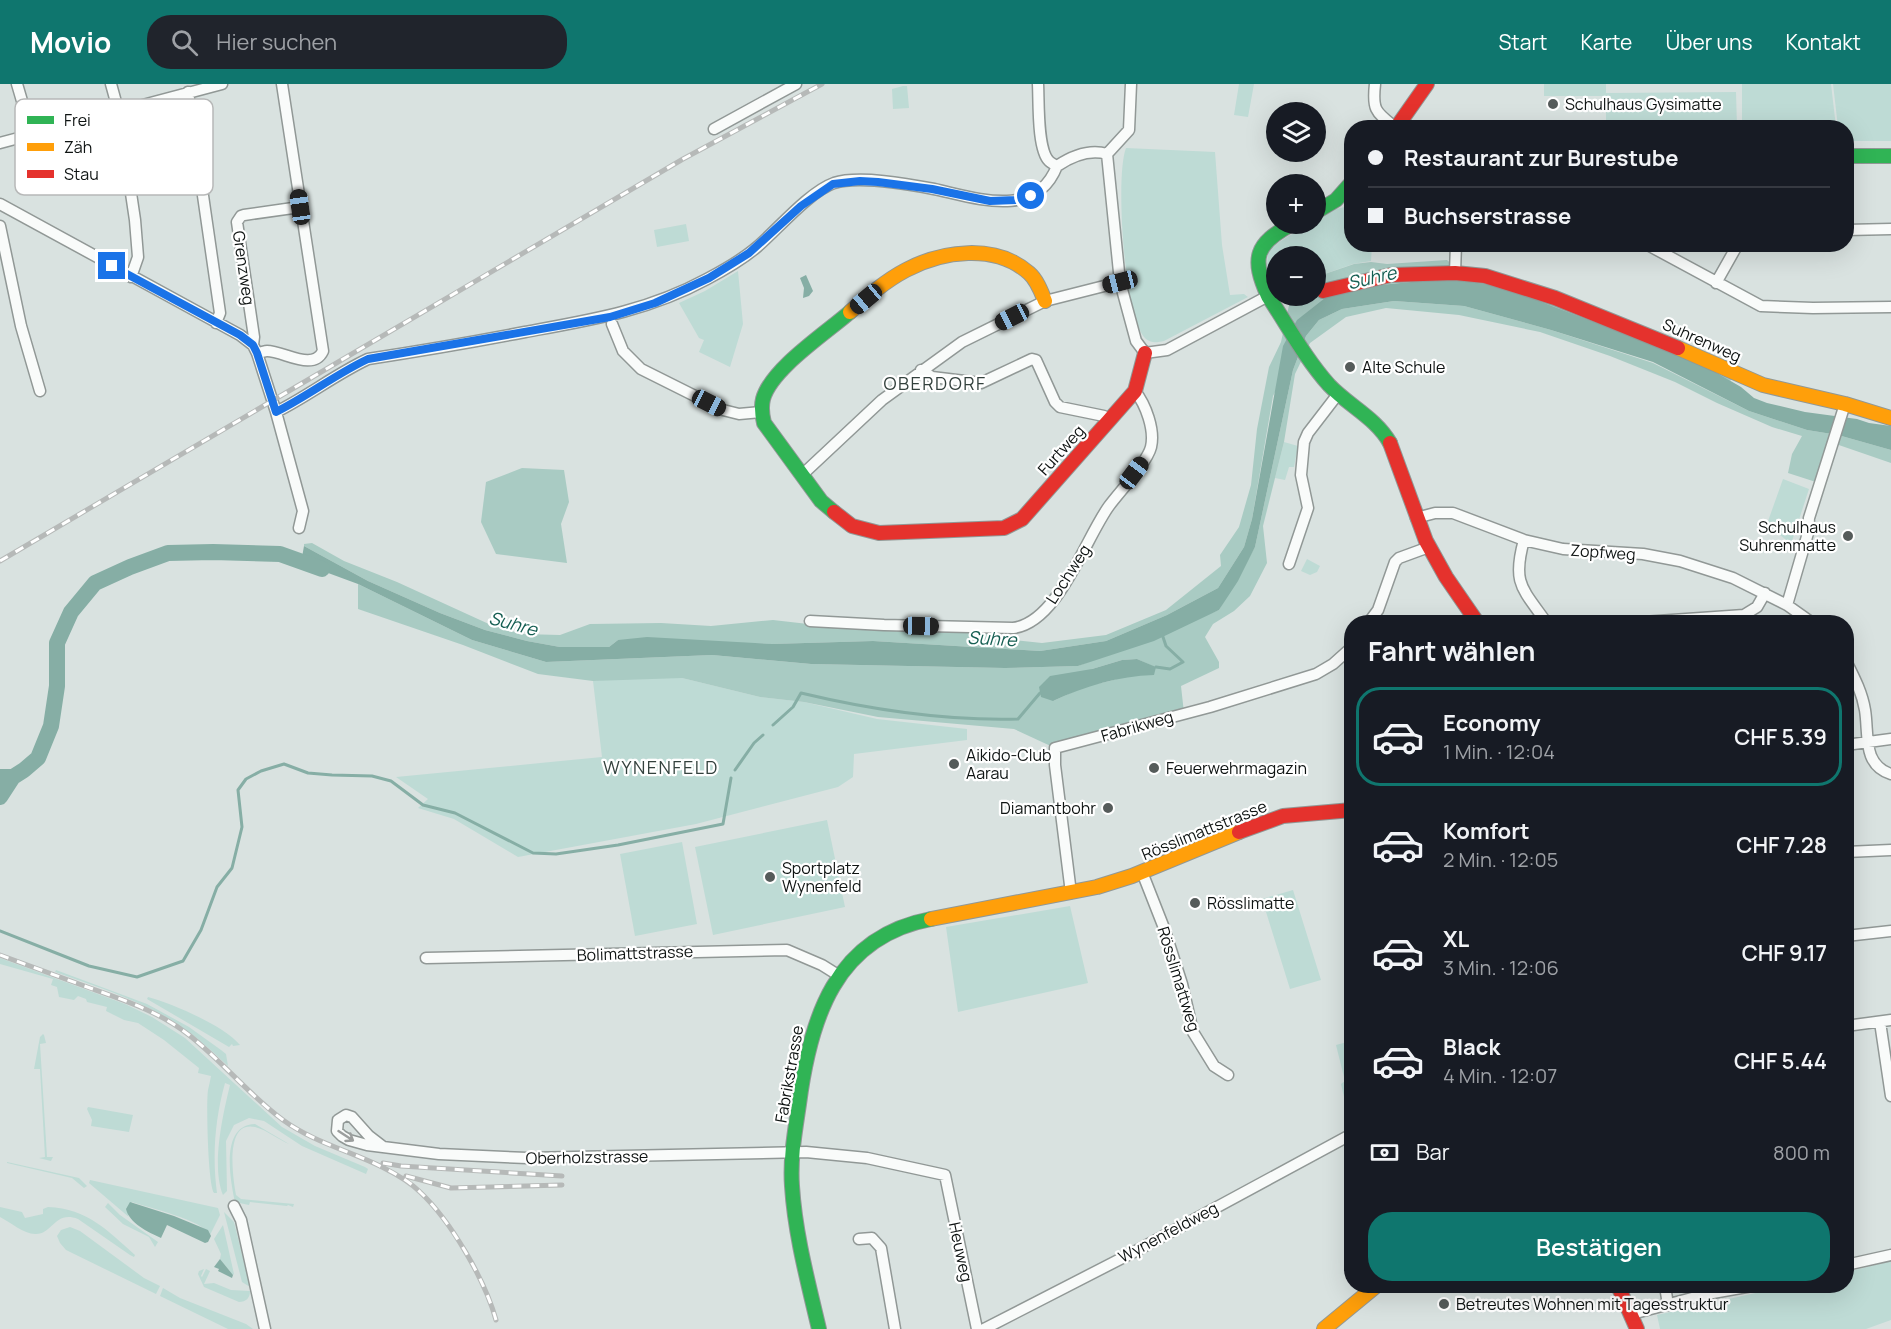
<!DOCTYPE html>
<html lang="de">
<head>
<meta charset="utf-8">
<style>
  body { margin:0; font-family:Manrope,sans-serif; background:#20242c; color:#f1f3f6; height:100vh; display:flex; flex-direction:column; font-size:22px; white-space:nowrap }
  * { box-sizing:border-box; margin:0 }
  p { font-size:20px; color:#9ea1a6 }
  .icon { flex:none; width:33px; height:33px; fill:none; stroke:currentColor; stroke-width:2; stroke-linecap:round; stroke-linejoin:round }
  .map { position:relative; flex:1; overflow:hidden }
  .panel { position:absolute; left:1344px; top:531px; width:510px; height:678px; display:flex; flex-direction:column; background:#171b24; border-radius:24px; box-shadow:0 6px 24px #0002 }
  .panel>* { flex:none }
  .hud { position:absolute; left:1344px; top:36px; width:510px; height:132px; border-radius:24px; box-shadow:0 6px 24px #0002; display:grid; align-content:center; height:132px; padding:0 24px; background:#171b24 }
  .fabs { position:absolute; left:1266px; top:18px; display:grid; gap:12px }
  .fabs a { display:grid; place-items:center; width:60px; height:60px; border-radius:50%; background:#171b24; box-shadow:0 6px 24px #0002; font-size:30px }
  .end { position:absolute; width:27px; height:27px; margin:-14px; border:8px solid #1a73e8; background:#fff; box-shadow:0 0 0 3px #fff }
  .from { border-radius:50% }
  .car { position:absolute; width:18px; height:36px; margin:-18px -9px; border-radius:8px; box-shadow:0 0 4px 2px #0007; background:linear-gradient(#222 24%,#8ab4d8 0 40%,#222 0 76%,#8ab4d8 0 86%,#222 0) }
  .hud b { display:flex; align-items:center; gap:21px; height:57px; font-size:22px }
  .hud b+b { border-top:2px solid #363941 }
  .hud i { width:15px; height:15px; background:#f1f3f6 }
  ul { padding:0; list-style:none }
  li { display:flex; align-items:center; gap:18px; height:99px; margin:0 12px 9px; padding:0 12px; border:3px solid transparent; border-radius:24px }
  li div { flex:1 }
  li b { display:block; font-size:22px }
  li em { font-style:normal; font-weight:600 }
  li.active { border-color:#0f766e }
  li>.icon { width:54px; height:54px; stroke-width:1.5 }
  h2 { padding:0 24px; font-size:27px; line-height:72px }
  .pay { display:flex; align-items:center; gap:15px; height:66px; padding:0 24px; font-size:22px }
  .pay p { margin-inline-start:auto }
  .button { display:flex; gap:12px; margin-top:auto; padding:12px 24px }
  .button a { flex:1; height:69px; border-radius:24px; background:#0f766e; color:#fff; font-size:24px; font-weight:600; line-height:69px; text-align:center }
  header { display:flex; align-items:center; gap:36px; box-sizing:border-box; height:84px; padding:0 30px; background:#0f766e; color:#fff }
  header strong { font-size:28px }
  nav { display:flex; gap:33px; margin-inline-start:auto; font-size:21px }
  .search { width:420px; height:54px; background:#20242c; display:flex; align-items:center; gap:15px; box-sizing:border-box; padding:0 21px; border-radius:24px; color:#9ea1a6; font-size:22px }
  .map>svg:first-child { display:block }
  .green { fill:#bedbd5 }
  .forest { fill:#a9cbc3; fill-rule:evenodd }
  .water { fill:#86aea5 }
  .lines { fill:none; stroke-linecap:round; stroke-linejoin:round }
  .stream { stroke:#86aea5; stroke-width:3 }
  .river { stroke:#86aea5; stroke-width:16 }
  .street-casing { stroke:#919896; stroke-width:13 }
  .fast-casing { stroke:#919896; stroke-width:16 }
  .slow-casing { stroke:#919896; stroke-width:16 }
  .jam-casing { stroke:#919896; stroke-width:16 }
  .street { stroke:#f9fbfa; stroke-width:10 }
  .fast { stroke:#30b455; stroke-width:14 }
  .slow { stroke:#ff9f0a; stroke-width:14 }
  .jam { stroke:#e5322d; stroke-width:14 }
  .rail-casing { stroke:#b6b9b8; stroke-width:5 }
  .rail { stroke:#fff; stroke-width:3; stroke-dasharray:9; stroke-linecap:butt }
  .oneway { stroke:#9b9e9d }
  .route { stroke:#1a73e8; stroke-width:8 }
  .poi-dot { fill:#555b5a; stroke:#fff; stroke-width:2 }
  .labels { text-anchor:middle; stroke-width:4.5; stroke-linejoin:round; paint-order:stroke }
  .poi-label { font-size:16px; fill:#0e1312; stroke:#fff; text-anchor:start }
  .street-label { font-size:16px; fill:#0e1312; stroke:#fff }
  .water-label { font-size:18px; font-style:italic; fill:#155e52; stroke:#fff }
  .neighbourhood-label { font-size:18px; letter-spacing:1.5px; fill:#33413d; stroke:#fff }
  .key { fill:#fff; stroke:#b7b8b8; stroke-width:1.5 }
  .key-label { font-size:16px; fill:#0e1312 }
</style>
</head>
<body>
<header>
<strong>Movio</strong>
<div class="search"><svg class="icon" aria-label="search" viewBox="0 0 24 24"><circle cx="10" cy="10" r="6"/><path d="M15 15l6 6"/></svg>Hier suchen</div>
<nav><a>Start</a><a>Karte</a><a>Über uns</a><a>Kontakt</a></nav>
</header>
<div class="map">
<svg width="1891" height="1245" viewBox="0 0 1891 1245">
  <rect width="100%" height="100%" fill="#d9e2e0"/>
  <!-- green -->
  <path class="green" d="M1239,0H1254L1248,33L1234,31Z
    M1544,0H1606V9L1736,8L1737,43H1606V12H1544Z
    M1742,0H1831L1836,43H1742Z
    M1833,0H1891V57H1847L1846,44L1838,43Z
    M903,2H907L909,24L893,25L892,5Z
    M1126,64L1215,68L1222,161L1230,211L1244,210L1248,213L1164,257C1158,258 1152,260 1146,255C1124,236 1115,91 1126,64Z
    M1345,123L1351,124L1352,160L1372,161L1371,177L1353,180L1316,193V172H1276V207L1267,184L1268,167C1281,155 1296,148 1312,140H1316V137L1336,125Z
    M686,140L689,157L657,163L654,146Z
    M738,187L743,240L730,283L699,268L704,256L699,254L679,219L705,207Z
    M1284,358L1298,362L1294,383H1289L1285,396L1275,394Z
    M1783,395L1809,405L1791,460L1767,440Z
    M1307,475L1320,482L1317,488L1310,491L1301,487Z
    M620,594H682L760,613L804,618L877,635L967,645V656L854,670L853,693L838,703L696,740L518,773L454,735L418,724L428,715L396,693L602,673L593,597Z
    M827,736L845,823L713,851L695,763Z
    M682,758L697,840L635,852L620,770Z
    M1293,806L1321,896L1290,905L1262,815Z
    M1070,822L1088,899L958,928L946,843Z
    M0,874L125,920L152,933L185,954L282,1043L315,1062L365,1083L368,1085L366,1090L302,1062L264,1037L249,1034L234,1041L226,1057L227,1107L223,1111C211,1082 223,1030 230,1001L225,999C215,1035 212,1072 217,1109H214C208,1102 206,1019 208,1006C209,1002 210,997 211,992L198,989L199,984L164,956L138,939L124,936L106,927L107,923L87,918L86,915L78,912L74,916L59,913L57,903L51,901L53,895L0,880Z
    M56,886L147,920L189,943L221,966L226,970L228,982C213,968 196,952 178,941C141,916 97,903 55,888Z
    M148,913C171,919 225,942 240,961L233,962L232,960L229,963L147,915Z
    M43,950L44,951L46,959L40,960L47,1073H53L51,1077L39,1074L45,1073L40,985H34L40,953Z
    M1351,957H1352L1351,1043L1341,1000L1345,997L1336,961Z
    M88,1023L133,1031L129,1048L91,1042L92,1036L87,1025Z
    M255,1040L289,1060C279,1056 267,1046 255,1043C224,1036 233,1094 236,1111L241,1115L294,1120L293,1123L288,1121L287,1122L250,1118L249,1121L235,1118C230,1095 220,1041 255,1040Z
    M7,1078L79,1094L87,1102L84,1104L72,1094L7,1079Z
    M90,1096L218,1124L220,1131L210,1151C203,1136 149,1124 132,1118L128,1132L130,1134L89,1099Z
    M108,1119L120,1131L158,1158L155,1163L149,1153L123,1140L105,1123Z
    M0,1123L22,1128L25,1134L43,1130V1125L48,1123C88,1125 107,1146 135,1171L134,1173L130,1171L78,1135C54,1126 53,1151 35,1150C24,1150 10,1138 0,1133Z
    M224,1128L234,1138L250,1203L242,1198Z
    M223,1141L234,1190L233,1191L220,1175L221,1170L214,1155Z
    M70,1143L80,1147L144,1194L160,1202L156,1210L66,1166L60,1159L57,1152L61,1146Z
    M1891,1177V1236L1866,1245H1660L1657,1231L1787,1202H1846L1847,1188Z
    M204,1185L201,1192L202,1193L206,1185L210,1187L204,1200L214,1199L231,1206L250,1207C250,1214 246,1218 239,1218L204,1203L198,1190L199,1187Z
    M163,1204L180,1214L246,1240L253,1245H228L160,1212Z"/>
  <!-- forest -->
  <path class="forest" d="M1447,176L1462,190L1537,212L1734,292L1730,297L1698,278L1496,202L1431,196L1360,203L1325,214L1273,312L1252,435L1244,463L1218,504L1167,531L1106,557L1040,567L873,557L772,560L618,556L609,563H560L527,557L485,546L440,529L368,497L304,462V460L312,459L344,477L397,498L491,541L522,550L560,551L590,540L661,539L711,542L773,536L808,540L994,549V554L1042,559L1106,551L1166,526L1221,482L1220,471L1239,443L1251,401L1257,345L1269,283L1281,258L1291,212H1316V193L1354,180L1371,178L1387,180Z
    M1394,217L1464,222L1551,246L1653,279L1749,327L1807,346L1838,351L1891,366V379L1833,359L1819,399L1788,389L1792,370L1802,352L1772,343L1717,319L1675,298L1610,272L1540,248L1459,231L1386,224L1346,233L1310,259L1295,290L1284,358L1263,442L1267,479L1250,512L1234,527L1213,540L1205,553L1219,578V584L1181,602L1184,629L1055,664L1014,645L878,633L804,618L760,613L682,594L593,597L538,590L463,561L358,525V500L472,556L546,578L712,571L811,580L1005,584L1078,582L1219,526L1255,463L1293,286L1306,252L1319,236L1342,225ZM1137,575L1155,583L1110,597L1086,602L1053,617L1092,585L1122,576Z
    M522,384L564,386L569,418L561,440L567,479L496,470L481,438L486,398Z"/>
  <!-- water -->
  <path class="water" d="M806,191L813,207L809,212L803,214L804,204L800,194Z
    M1431,196L1465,197L1496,202L1531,214L1698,278L1741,303L1754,314L1767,319L1805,328L1857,335L1869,339L1891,342V366L1838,351L1807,346L1749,327L1653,278L1551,246L1464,222L1394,217L1342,225L1319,236L1306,252L1293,286L1255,463L1238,497L1219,526L1154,557L1078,582L1005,584L811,580L712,571L546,578L472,556L358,500L301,479L304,462L368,497L440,529L485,546L527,557L560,563H609L618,556L647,553L772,560L873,557L1040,567L1106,557L1167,531L1218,504L1244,463L1252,435L1283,262L1297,236L1325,214L1360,203Z
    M1137,575L1156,583L1154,591C1118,592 1086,602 1053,617L1041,613L1039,603L1050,592L1092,585L1122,576Z
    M130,1118L174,1132L208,1146L211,1152L208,1158L205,1159L167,1141L161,1154C148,1148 129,1139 126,1125Z
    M220,1175L233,1191L232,1194L218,1187L219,1185L214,1183Z"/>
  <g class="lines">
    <!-- stream -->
    <path class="stream" d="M1156,583L1170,585L1183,578L1166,562L1162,550
      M773,641L793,623L801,609C872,626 945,637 1018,635L1040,609
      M735,686L754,659L763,651
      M0,847L89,882L137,893L183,877L201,846L217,803L232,784L242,743L238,706L246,695L261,687L284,680L308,689L332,691L372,692L391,697L423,721L455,729L533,769L556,770L618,761L723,740L731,694"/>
    <!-- river -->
    <path class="river" d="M0,693H13L24,686L38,674L51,642L57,602V559L71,528L95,499L130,483L168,469L213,468L280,470L322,485
      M0,713L13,693"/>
    <defs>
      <path id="street" d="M17,0L32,51
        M111,0L119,29L135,136L138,173L131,193
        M1038,0C1039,17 1037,65 1049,77C1051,79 1055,81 1057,82C1072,72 1090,65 1107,70
        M1375,0C1372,27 1376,28 1396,44
        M188,8L220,229L216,239
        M714,45L796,0
        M0,59L222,0
        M1107,70L1120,198L1136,257L1145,269L1167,266L1268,212
        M1107,70L1129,46L1131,0
        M0,120L240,251L253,261L257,269L276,328L303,427L299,444
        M0,142L21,242L40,307
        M1846,146L1891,145
        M1646,160L1761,222L1813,224L1891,223
        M1455,189L1456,160
        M1716,199L1738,160
        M612,240L623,267L641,285L723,326L739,330L761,328
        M253,261L254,253L237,138L241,132L244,131L300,123
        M257,269C259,269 265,267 267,267C284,267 313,288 323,267L282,0
        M921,286L932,293L981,299L1032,275L1036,276L1055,318L1060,323L1104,332L1109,337
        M276,328C308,312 336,290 368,275C420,267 473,258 525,248C591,236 648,227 707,195C724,186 743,175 757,163C778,145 809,108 834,99C859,91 908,100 934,105C976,114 1036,136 1057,82
        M803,390L882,316L962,258L1045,217L1120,198
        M1416,434L1435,429H1453L1524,456L1563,465L1643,470L1680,477L1733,494L1787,521L1811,538
        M1524,456C1512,499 1522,504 1546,538
        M1289,480L1308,424L1301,391L1304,358L1308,349L1338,310
        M1787,521L1808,449L1809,434L1845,320
        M810,537L884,541L1013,544C1058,539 1085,455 1109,422C1120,407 1147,379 1151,363C1155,346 1146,321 1135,307
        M1369,538L1378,526L1395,478L1399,474L1429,463
        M1643,538L1744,531L1757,523L1765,509
        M1846,577C1854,593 1862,608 1865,626C1869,650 1862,681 1891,690
        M1846,661L1891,655
        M1846,768L1891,766
        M1142,788L1164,844L1182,900L1193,948L1214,982L1228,991
        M1071,809L1055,681V664L1210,623L1316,590L1333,580L1352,563
        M1846,852L1891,847
        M426,874L787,866L822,881L838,891
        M1880,938L1891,1012
        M1846,942L1891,936
        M382,1062L369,1052L352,1033L346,1031L338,1036L337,1047L342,1052L349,1056L367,1061L439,1070L527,1074L806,1068L867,1074L945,1091L977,1245
        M234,1122L241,1136L265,1245
        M859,1155L872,1154L881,1164L895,1245
        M1846,1181L1891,1171
        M1665,1202L1668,1221
        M1632,1230L1707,1210L1752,1202
        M984,1245L1132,1169L1352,1050"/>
      <path id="fast" d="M1846,72H1891
        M1316,128L1336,116L1352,98
        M1292,140C1255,160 1251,174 1268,212C1288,242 1305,274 1329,301C1349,322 1376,334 1390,359
        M834,428L821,417L764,339C762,331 761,323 763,315C771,285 826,249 850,228
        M819,1245C808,1198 795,1150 792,1102C790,1074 795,1047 799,1020C810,935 835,853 931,835"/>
      <path id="slow" d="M850,228C867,213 885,197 906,186C942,167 995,159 1029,189C1037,196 1041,207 1045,217
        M1678,264L1763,301L1845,320L1891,334
        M931,835L1097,803L1132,792L1239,748
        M1324,1245L1376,1202"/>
      <path id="jam" d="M1396,44L1427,0
        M1323,207L1391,191L1455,189L1485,192L1555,214L1678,264
        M1390,359L1426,457L1446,493L1477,538
        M834,428L852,442L879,449L1004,444L1022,435L1135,307L1145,269
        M1239,748L1283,732L1352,726
        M1618,1202L1637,1245"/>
    </defs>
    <!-- street casing -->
    <use href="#street" class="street-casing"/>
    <!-- fast casing -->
    <use href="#fast" class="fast-casing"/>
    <!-- slow casing -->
    <use href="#slow" class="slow-casing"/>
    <!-- jam casing -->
    <use href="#jam" class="jam-casing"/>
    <!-- street -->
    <use href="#street" class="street"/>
    <!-- fast -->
    <use href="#fast" class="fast"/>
    <!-- slow -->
    <use href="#slow" class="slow"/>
    <!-- jam -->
    <use href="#jam" class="jam"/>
    <defs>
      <path id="rail" d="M0,477L683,75L822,0
        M0,871C30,882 60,893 90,904C124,916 160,928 189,951C222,977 249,1011 283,1036C313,1058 350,1067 382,1083C396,1090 409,1097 420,1108C451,1137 485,1196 496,1236
        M383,1079L401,1082L562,1092
        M406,1092L451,1104L562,1101"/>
    </defs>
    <!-- rail casing -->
    <use href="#rail" class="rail-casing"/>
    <!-- rail -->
    <use href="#rail" class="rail"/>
  </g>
  <!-- one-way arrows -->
  <defs><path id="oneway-shaft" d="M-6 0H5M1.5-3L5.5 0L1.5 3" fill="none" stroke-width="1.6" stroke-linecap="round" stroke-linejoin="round" transform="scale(1.5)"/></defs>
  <use class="oneway" href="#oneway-shaft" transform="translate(346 1052) rotate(33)"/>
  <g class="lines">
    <!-- route -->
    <path class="route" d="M112,182L240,251L253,261L257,269L276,328C308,312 336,290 368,275L610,233L655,219L709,194L749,169L801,122L833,100L860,97L878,98L932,105L990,117L1016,116L1031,112"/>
  </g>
  <!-- markers -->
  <g class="poi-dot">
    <circle cx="1553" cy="20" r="6"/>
    <circle cx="1350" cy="283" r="6"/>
    <circle cx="1848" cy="452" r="6"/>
    <circle cx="954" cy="680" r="6"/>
    <circle cx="1154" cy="684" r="6"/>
    <circle cx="1108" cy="724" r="6"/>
    <circle cx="770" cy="793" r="6"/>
    <circle cx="1195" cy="819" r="6"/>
    <circle cx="1444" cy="1220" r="6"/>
  </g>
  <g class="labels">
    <!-- poi labels -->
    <g class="poi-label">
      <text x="1565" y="26">Schulhaus Gysimatte</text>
      <text x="1362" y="289">Alte Schule</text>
      <text x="1836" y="449" text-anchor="end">Schulhaus<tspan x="1836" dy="18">Suhrenmatte</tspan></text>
      <text x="966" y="677">Aikido-Club<tspan x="966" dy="18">Aarau</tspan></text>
      <text x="1166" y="690">Feuerwehrmagazin</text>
      <text x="1096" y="730" text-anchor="end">Diamantbohr</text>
      <text x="782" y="790">Sportplatz<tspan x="782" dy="18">Wynenfeld</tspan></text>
      <text x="1207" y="825">Rösslimatte</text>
      <text x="1456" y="1226">Betreutes Wohnen mit Tagesstruktur</text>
    </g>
    <!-- street labels -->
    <g class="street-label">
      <text transform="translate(244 184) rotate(82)" y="6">Grenzweg</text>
      <text transform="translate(1702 256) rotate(24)" y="6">Suhrenweg</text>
      <text transform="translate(1061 366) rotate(-48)" y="6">Furtweg</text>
      <text transform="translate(1603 468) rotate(4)" y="6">Zopfweg</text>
      <text transform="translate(1068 490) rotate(-57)" y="6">Lochweg</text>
      <text transform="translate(1137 642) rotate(-16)" y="6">Fabrikweg</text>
      <text transform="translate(1204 746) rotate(-22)" y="6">Rösslimattstrasse</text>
      <text transform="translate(635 869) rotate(-2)" y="6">Bolimattstrasse</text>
      <text transform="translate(1179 895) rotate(73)" y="6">Rösslimattweg</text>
      <text transform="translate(789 990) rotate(-80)" y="6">Fabrikstrasse</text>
      <text transform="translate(587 1073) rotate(-1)" y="6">Oberholzstrasse</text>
      <text transform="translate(1168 1148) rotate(-28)" y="6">Wynenfeldweg</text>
      <text transform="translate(961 1168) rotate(78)" y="6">Heuweg</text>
    </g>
    <!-- water labels -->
    <g class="water-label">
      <text transform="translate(1372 194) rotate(-13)" y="6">Suhre</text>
      <text transform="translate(513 540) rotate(15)" y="6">Suhre</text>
      <text transform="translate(992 555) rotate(3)" y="6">Suhre</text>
    </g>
    <!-- neighbourhood labels -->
    <g class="neighbourhood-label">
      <text x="935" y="306">OBERDORF</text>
      <text x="661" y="690">WYNENFELD</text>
    </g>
  </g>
  <!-- legend -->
  <rect x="15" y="15" width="198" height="96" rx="9" class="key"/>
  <rect x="27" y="32" width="27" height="8" fill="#30b455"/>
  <rect x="27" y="59" width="27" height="8" fill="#ff9f0a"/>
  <rect x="27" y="86" width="27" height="8" fill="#e5322d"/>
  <g class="key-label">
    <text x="64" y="42">Frei</text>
    <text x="64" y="69">Zäh</text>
    <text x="64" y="96">Stau</text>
  </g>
</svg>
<div class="fabs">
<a><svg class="icon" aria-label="layers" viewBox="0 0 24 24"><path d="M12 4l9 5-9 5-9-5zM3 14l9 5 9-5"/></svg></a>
<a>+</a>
<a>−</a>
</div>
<i class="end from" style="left:1031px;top:112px"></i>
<i class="end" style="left:112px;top:182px"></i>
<i class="car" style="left:300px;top:123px;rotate:352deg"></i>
<i class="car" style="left:1120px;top:198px;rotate:256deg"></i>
<i class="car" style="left:866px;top:215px;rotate:230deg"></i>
<i class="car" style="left:1012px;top:233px;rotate:243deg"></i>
<i class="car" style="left:709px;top:319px;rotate:117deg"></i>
<i class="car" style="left:1134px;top:389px;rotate:37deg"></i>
<i class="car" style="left:921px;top:542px;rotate:91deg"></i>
<div class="hud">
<b><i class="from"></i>Restaurant zur Burestube</b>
<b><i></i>Buchserstrasse</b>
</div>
<section class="panel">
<h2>Fahrt wählen</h2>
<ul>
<li class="active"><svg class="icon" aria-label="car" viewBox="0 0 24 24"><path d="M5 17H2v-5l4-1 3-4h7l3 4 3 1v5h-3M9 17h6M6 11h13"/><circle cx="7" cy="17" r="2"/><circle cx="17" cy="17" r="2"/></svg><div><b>Economy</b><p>1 Min. · 12:04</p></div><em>CHF 5.39</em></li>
<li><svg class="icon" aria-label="car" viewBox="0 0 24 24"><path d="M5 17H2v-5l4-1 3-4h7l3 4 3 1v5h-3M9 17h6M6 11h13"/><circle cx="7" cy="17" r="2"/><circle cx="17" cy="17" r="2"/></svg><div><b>Komfort</b><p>2 Min. · 12:05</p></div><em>CHF 7.28</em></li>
<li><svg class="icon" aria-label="car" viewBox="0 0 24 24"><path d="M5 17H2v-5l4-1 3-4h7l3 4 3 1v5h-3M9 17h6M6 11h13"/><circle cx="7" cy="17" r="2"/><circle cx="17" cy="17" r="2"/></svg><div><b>XL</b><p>3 Min. · 12:06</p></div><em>CHF 9.17</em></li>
<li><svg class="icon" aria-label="car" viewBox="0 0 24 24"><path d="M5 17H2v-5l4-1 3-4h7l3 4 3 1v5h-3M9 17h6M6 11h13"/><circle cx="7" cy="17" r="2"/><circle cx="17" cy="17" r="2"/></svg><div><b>Black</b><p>4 Min. · 12:07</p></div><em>CHF 5.44</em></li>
</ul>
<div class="pay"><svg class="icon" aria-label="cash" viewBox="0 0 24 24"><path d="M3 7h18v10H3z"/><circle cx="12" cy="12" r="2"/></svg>Bar<p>800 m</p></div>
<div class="button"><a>Bestätigen</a></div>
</section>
</div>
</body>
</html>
